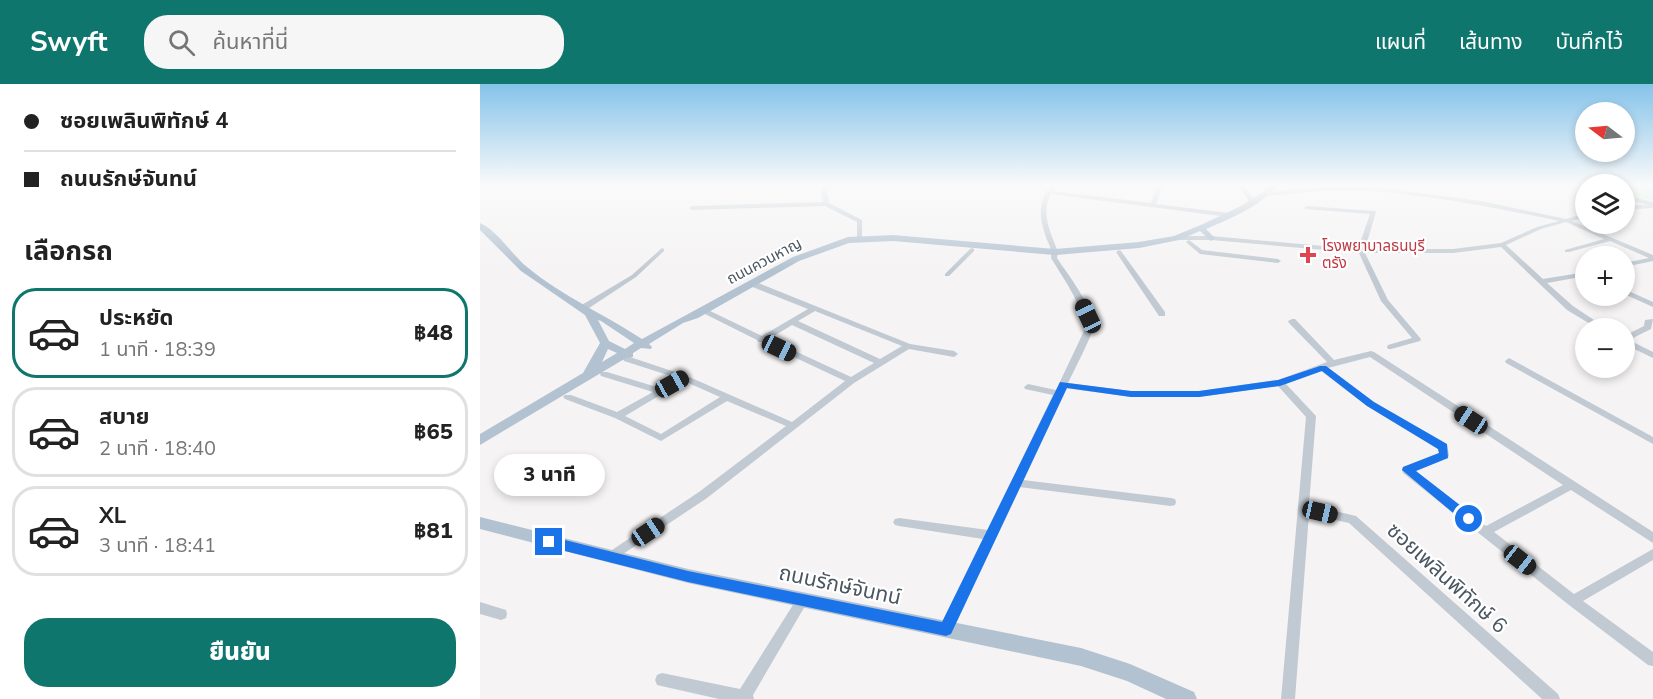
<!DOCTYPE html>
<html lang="th">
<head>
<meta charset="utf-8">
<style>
  body { margin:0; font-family:"Nunito Sans","Noto Sans Thai",sans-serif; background:#f6f6f6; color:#222; height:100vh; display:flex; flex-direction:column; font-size:22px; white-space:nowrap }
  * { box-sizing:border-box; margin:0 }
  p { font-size:20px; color:#767676 }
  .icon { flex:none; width:33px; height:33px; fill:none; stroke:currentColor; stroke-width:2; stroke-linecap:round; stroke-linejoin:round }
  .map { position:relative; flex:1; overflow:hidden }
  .side { display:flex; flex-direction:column; background:#fff; width:480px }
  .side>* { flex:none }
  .top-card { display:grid; align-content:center; height:132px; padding:0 24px; background:#fff }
  .needle { width:39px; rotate:286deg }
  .fabs { position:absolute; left:1095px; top:18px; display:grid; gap:12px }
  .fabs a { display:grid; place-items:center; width:60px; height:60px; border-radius:50%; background:#fff; box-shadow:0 3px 9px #0003; font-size:30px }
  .end { position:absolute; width:27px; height:27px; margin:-14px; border:8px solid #1a73e8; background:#fff; box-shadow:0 0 0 3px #fff }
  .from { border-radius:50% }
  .bubble { position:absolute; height:42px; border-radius:21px; background:#fff; box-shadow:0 3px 9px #0003; font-size:20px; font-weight:800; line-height:42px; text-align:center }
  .car { position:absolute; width:18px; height:36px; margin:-18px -9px; border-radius:8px; box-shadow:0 0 4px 2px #0007; background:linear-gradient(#222 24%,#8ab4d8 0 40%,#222 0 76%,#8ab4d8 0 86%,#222 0) }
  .top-card b { display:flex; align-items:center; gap:21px; height:57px; font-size:22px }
  .top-card b+b { border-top:2px solid #e0e0e0 }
  .top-card i { width:15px; height:15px; background:#222 }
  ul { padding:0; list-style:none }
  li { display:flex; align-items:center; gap:18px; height:90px; margin:0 12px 9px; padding:0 12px; border:3px solid #e0e0e0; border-radius:24px }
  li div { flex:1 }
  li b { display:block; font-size:22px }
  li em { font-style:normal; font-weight:800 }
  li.on { border-color:#0f766e }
  li>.icon { width:54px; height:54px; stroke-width:1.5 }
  h2 { padding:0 24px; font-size:27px; line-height:72px }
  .button { display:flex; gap:12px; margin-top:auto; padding:12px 24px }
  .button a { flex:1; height:69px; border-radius:24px; background:#0f766e; color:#fff; font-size:24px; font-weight:800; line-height:69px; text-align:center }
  header { display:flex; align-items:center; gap:36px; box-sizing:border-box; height:84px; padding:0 30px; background:#0f766e; color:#fff }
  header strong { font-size:28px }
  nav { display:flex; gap:33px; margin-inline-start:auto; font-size:21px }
  .search { width:420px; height:54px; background:#f6f6f6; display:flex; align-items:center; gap:15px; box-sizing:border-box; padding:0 21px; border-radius:24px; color:#767676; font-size:22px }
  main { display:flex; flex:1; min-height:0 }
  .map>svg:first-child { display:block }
  .green { fill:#c3f1d5 }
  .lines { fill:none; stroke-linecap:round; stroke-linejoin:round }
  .minor { fill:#c1cad2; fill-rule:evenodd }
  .major { fill:#b3c2d1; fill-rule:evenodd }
  .route { fill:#1a73e8 }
  .health-dot { fill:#e0444e; stroke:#fff; stroke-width:2 }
  .labels { text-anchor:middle; stroke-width:4.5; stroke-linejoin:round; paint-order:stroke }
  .far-health-label { font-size:15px; fill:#be3a42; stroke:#fff; text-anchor:start }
  .far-street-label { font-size:15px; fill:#4a5661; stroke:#fff }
  .near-street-label { font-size:21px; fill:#4a5661; stroke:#fff }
</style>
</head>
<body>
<header>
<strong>Swyft</strong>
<div class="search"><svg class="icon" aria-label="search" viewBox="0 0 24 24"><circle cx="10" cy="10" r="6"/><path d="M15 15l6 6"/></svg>ค้นหาที่นี่</div>
<nav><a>แผนที่</a><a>เส้นทาง</a><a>บันทึกไว้</a></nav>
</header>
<main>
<section class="side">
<div class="top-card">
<b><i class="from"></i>ซอยเพลินพิทักษ์ 4</b>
<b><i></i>ถนนรักษ์จันทน์</b>
</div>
<h2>เลือกรถ</h2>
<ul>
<li class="on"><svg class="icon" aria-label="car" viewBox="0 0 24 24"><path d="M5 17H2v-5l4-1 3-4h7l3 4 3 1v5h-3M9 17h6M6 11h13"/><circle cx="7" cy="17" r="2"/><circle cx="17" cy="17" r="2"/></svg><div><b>ประหยัด</b><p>1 นาที · 18:39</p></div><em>฿48</em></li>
<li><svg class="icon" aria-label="car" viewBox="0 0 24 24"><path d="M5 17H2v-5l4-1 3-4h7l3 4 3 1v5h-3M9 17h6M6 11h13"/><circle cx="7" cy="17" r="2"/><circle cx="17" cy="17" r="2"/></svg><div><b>สบาย</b><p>2 นาที · 18:40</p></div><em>฿65</em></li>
<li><svg class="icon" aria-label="car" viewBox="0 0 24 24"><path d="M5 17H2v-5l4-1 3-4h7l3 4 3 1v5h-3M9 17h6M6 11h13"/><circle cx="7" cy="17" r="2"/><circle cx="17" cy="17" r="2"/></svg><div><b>XL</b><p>3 นาที · 18:41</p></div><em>฿81</em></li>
</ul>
<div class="button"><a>ยืนยัน</a></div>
</section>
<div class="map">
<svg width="1173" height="615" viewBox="0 0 1173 615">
  <rect width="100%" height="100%" fill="#f5f3f3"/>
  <!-- green -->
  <path class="green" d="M1145,101H1173V116L1148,113L1145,111Z"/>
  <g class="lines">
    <!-- minor -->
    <path class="minor" d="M343,101H349L347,108L349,119L382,136V155L377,154V138L345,122L212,126L209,124L212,122L343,118L341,108Z
      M573,101H579L573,107L671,119L677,101H683L676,120L749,129L752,131L749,133L571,110C560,130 571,149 578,168L577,174C588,191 614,223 613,244C612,252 593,288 588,299L651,307H719L798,296L847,278L809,239L808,237L812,235H815L854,276L891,267L894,268L1173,448V459L1091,406L1014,448L1094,510L1173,465V476L1103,517L1173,568V582L1168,581L1089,521L923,389L922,386L923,383L959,369L958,365L887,322L841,287L806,300L836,332L829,421L876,432L1078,610L1080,615H1062L869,439L829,430L815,615H801L826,333L798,302L719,313H651L585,304L543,396L691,414L695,415L696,418L695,421L691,422L539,403L471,550L466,552L461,550L459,546L503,455L419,442L415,441L413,438L415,435L419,434L508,446L573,311L545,305L544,303L548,300L576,306L605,245C601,218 585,197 571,174C572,167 570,162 567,156C561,139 557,125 566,109L565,107L568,106ZM890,273L1083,401L1006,442L935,387L968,374L969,371L967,361L893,318L848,284Z
      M758,101H764L775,118L774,119H770Z
      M842,103H891L1002,117L1086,135L1106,129V133L1092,137L1173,171V177L1144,183V179L1169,174L1130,157L1089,168H1085V166L1124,155L1086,138L1061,145L1026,161L1063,195L1106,188V192L1067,199L1093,222L1126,244H1117L1087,226L1021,163L973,169H885L908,216L941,255L940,257L911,265H908L907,263L908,261L932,254L901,217L879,169L731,156H696L693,154L696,152H731L878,165L890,130L825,125V123L827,122L895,127L896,128L885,165H973L1021,159L1057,143L1079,137C1017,124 955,112 892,107C857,104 821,109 786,112L783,110L786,108Z
      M1173,120V124L1144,126V122Z
      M709,156L722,166L798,175L801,177L798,179L720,170L707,159L706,158Z
      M182,164L184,165V167L156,193L106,226H100V222L152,191Z
      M492,164L494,165V167L469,192H465V190L490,165Z
      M639,166L641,167L685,228V232H679L636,168Z
      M270,198H276L430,260L474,267L478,270L474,273L429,265L374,299L227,414L134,476L130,478L126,476L124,473L126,470L219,408L306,342L247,317L181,357L135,334L85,315L83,313L85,311H91L137,328L173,308L121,292L120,290L121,288H127L180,304L197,294L144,277L143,275L144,273L147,272L207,292L312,338L365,297L282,258H278L277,256L219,227L223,225H226L282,252L328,225L270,202ZM335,227L422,262L400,275L318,237ZM312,241L394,279L371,293L289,255ZM204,297L240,313L181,350L145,332Z
      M1144,205L1173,218V223L1144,210Z
      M1173,235L1171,245L1149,256L1173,268V274L1144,260V252L1164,242L1165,236Z
      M1029,274L1173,353V360L1026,279L1025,277Z
      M322,511L326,513L328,517L273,611L274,615H239L177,601L175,596L177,591L182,589L260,605L318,513Z
      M0,518L26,526L27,530L26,534L21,536L0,530Z"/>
    <!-- major -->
    <path class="major" d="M790,101H798C780,123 751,134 726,145L735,154L731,157L720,147L699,156L659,164L575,171L413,157L369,159L319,177L218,234L203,239L169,260L172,263L171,265L161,264L153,269V273L146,274L0,361V350L103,289L120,259L105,231L41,187L0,146V139C17,146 32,171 47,183C82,212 124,230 162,255L313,173L368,153L413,151L575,165L659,158L694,152L723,140L761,122L783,108ZM118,236L121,237L154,259L145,265L129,257ZM128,265L137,269L122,278Z
      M1144,111L1173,118V122L1144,115Z
      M0,433L208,485L601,564L650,580L714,608L717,615H686L647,597L601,582L208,499L0,445Z"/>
  </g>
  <!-- sky -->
  <linearGradient id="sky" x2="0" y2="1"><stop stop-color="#85c3ea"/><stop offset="0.54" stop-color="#fafafa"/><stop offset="1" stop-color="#fafafa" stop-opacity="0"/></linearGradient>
  <rect width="1173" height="187" fill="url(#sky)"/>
  <!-- route -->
  <path class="route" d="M840,282H846L894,318L967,360L968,374L936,387L994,432V439H985L922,386L923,383L959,369L958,365L887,322L842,287L800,302L719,313H651L587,304L471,550L466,552L208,498L69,463L63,458L69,452L208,487L462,538L580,298L651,307H719L798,296Z"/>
  <!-- markers -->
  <path class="health-dot" d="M825 162h6v6h6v6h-6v6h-6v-6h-6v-6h6z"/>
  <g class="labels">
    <!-- far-health labels -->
    <g class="far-health-label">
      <text x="842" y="167">โรงพยาบาลธนบุรี<tspan x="842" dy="17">ตรัง</tspan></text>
    </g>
    <!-- far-street labels -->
    <g class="far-street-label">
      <text transform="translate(284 177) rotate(-28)" y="5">ถนนควนหาญ</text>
    </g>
    <!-- near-street labels -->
    <g class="near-street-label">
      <text transform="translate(967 494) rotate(42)" y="7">ซอยเพลินพิทักษ์ 6</text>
      <text transform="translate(360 501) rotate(12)" y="7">ถนนรักษ์จันทน์</text>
    </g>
  </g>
</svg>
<div class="fabs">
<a><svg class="needle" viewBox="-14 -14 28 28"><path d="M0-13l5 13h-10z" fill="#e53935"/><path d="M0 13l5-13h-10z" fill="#767676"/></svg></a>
<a><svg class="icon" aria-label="layers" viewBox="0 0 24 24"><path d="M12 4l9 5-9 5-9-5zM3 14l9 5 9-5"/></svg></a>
<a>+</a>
<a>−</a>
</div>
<i class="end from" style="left:989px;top:435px"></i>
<i class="end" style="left:69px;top:458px"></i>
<div class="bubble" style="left:14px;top:370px;width:111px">3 นาที</div>
<i class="car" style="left:608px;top:232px;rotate:335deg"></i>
<i class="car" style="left:299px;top:264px;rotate:115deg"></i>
<i class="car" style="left:192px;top:300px;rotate:61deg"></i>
<i class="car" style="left:991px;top:336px;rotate:303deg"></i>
<i class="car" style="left:840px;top:428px;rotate:103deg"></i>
<i class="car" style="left:168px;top:448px;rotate:56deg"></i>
<i class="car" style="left:1040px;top:476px;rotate:128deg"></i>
</div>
</main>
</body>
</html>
